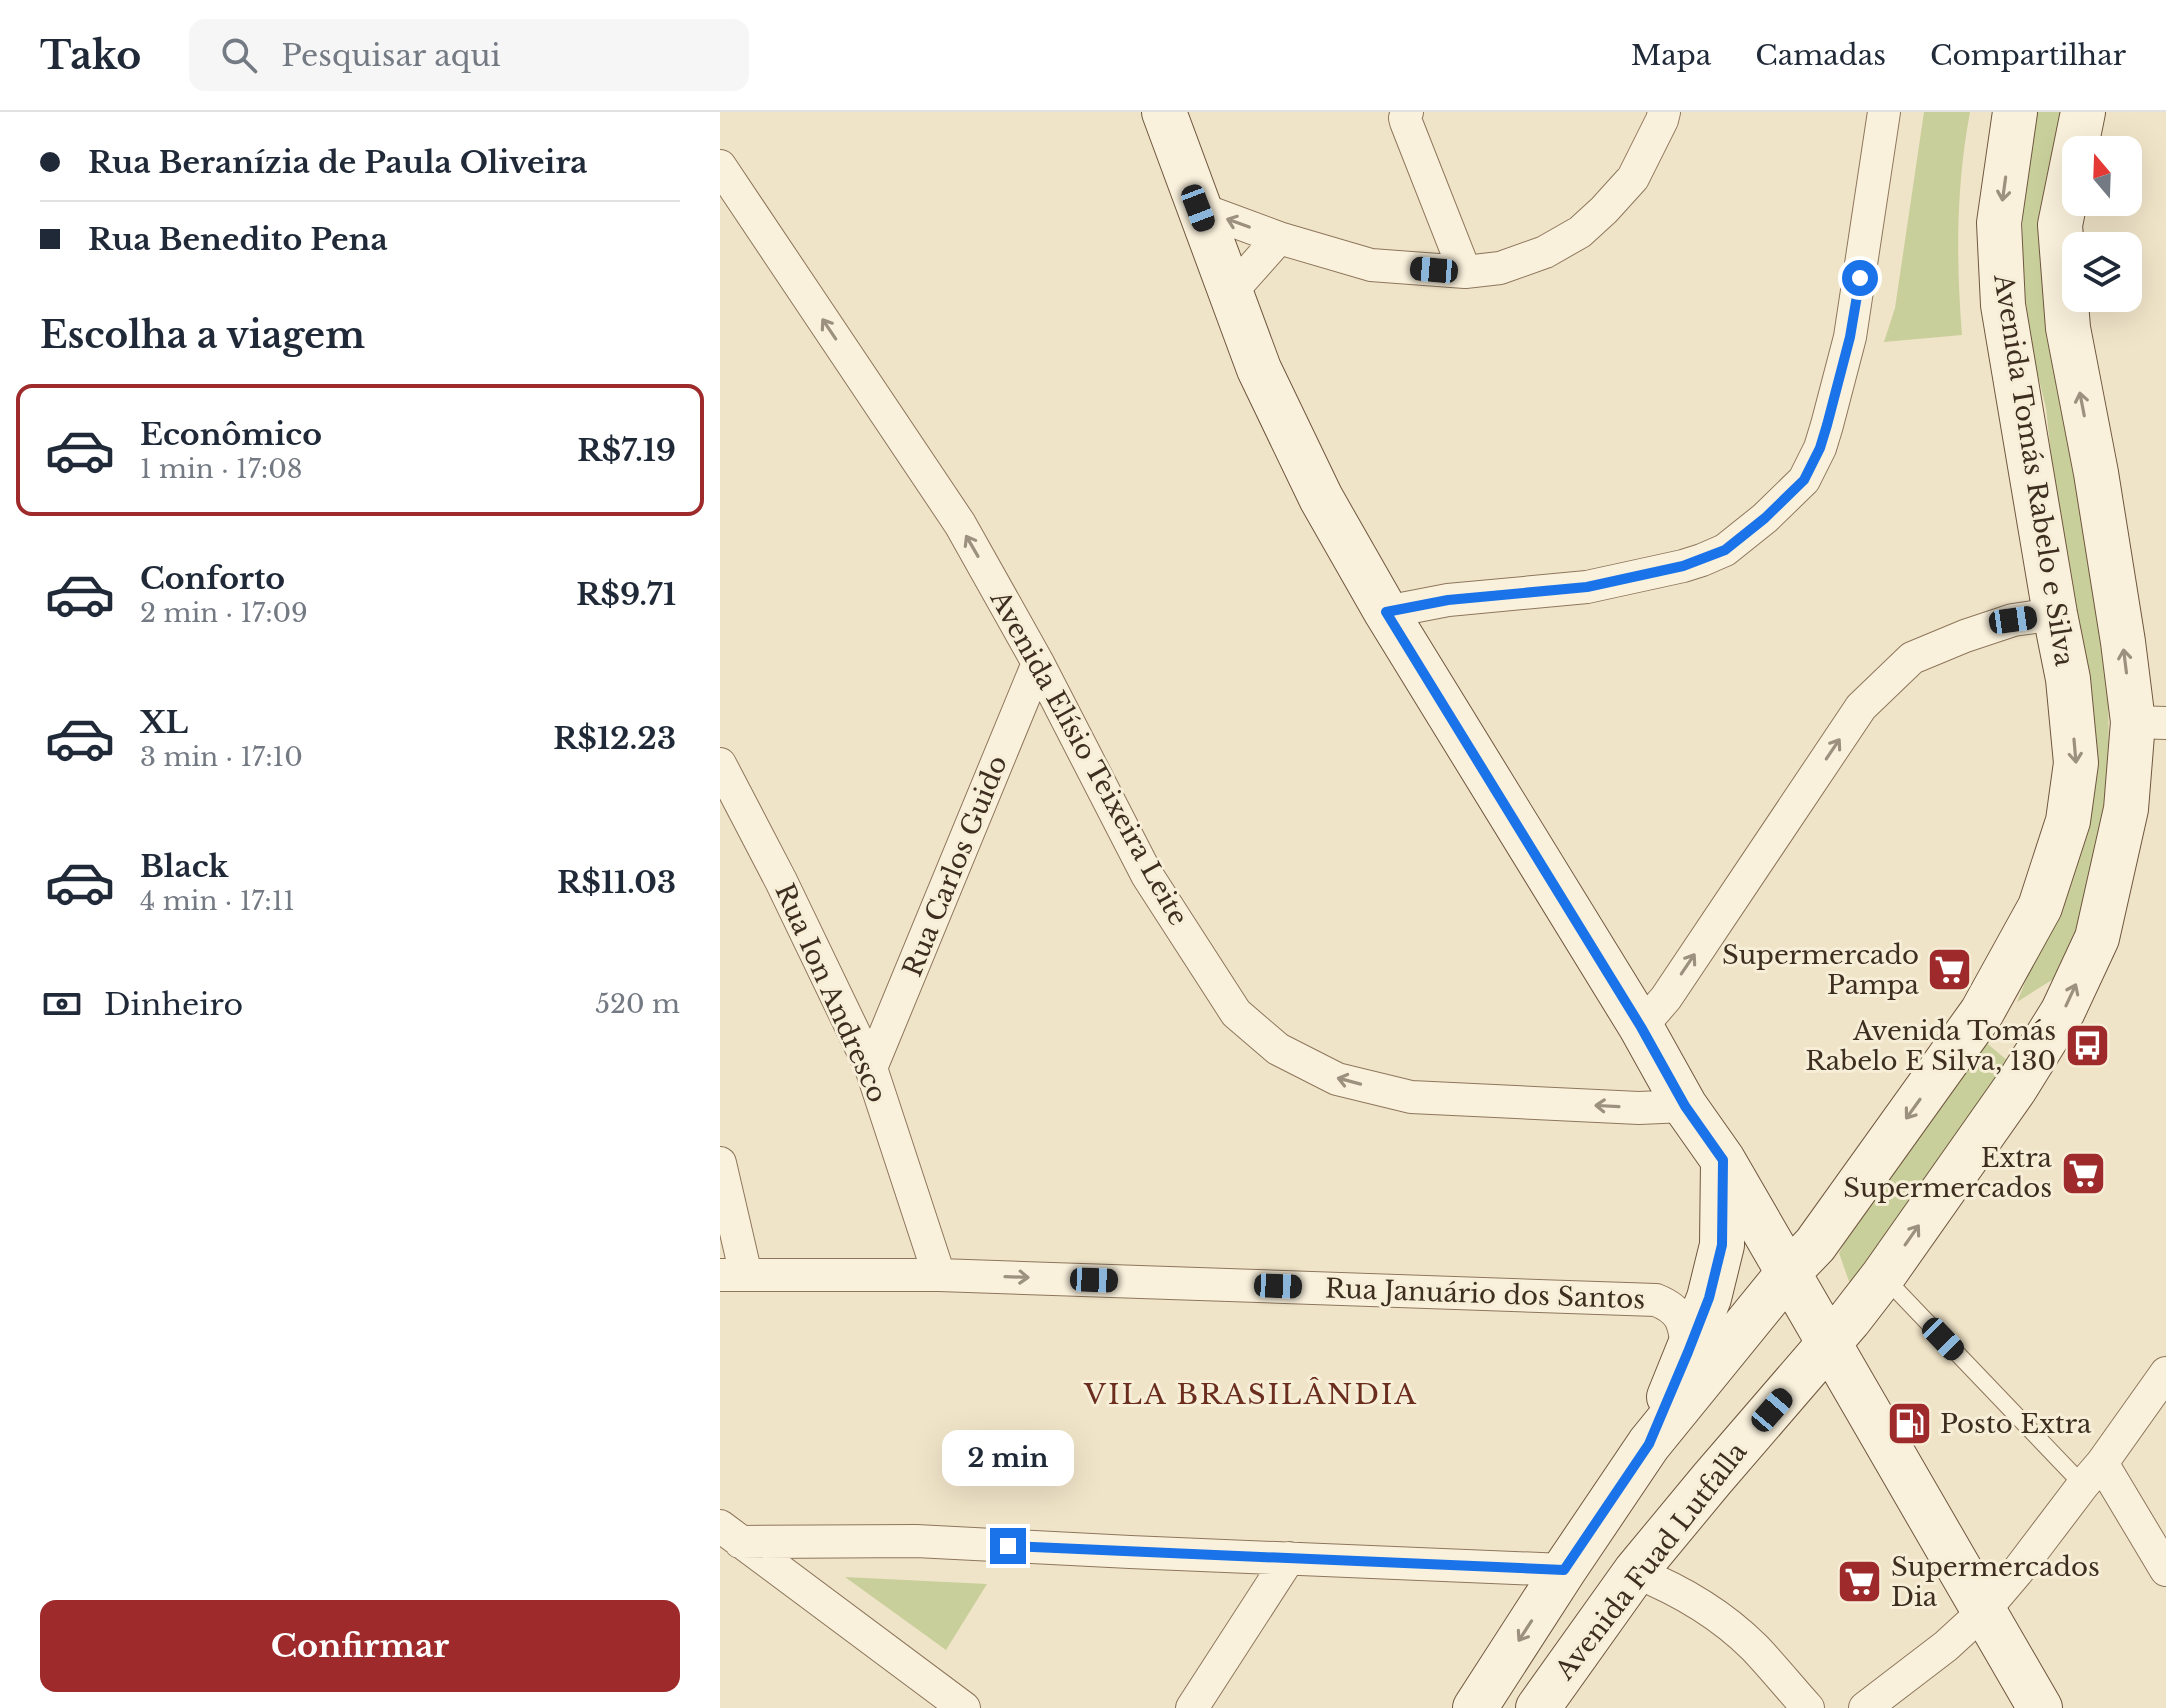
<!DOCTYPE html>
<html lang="pt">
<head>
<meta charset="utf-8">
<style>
  body { margin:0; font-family:"Libre Baskerville",serif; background:#f6f6f7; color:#1f2937; height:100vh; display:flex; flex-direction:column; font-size:30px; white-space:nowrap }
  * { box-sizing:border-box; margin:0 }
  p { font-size:26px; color:#747a83 }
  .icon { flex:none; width:44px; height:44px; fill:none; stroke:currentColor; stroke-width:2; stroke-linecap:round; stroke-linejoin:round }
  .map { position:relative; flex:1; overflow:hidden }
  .details { display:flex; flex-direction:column; background:#fff; width:720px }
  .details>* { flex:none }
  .top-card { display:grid; align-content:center; height:176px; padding:0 40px; background:#fff }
  .needle { width:52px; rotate:341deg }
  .fabs { position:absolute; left:1342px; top:24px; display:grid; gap:16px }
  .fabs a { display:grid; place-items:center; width:80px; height:80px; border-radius:16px; background:#fff; box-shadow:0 8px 32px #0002; font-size:40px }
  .end { position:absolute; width:36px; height:36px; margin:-18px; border:10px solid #1a73e8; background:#fff; box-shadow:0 0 0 4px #fff }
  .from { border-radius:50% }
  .bubble { position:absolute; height:56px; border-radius:16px; background:#fff; box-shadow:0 8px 32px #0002; font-size:26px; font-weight:700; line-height:56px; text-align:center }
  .car { position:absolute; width:24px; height:48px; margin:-24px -12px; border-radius:10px; box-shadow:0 0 6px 2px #0007; background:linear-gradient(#222 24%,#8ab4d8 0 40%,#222 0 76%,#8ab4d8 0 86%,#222 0) }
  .top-card b { display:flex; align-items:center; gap:28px; height:76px; font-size:30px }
  .top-card b+b { border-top:2px solid #e0e1e3 }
  .top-card i { width:20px; height:20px; background:#1f2937 }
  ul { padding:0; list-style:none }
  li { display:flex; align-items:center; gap:24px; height:132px; margin:0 16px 12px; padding:0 24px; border:4px solid transparent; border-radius:16px }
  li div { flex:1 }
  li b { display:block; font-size:30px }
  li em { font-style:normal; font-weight:700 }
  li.selected { border-color:#9e2a2b }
  li>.icon { width:72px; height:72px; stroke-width:1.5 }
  h2 { padding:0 40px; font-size:36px; line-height:96px }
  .pay { display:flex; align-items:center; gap:20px; height:88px; padding:0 40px; font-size:30px }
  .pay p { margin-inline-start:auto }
  .cta { display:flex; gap:16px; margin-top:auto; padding:16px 40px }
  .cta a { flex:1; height:92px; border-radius:16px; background:#9e2a2b; color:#fff; font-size:32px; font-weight:700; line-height:92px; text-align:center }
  header { display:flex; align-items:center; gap:48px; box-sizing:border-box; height:112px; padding:0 40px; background:#fff; border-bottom:2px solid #e0e1e3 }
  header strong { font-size:38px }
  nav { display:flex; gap:44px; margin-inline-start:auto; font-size:28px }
  .search { width:560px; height:72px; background:#f6f6f7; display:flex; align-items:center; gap:20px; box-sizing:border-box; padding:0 28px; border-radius:16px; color:#747a83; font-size:30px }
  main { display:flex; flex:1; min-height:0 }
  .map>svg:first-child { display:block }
  .green { fill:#c9cf9b }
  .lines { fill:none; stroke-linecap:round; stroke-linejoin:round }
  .lane-casing { stroke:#8d765c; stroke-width:18 }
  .street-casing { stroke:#8d765c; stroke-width:34 }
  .secondary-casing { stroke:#6f573f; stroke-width:46 }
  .lane { stroke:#faf1dc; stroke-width:16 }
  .street { stroke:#faf1dc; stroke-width:32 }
  .secondary { stroke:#faf1dc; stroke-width:44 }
  .oneway { stroke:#9c907e }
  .route { stroke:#1a73e8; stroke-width:10 }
  .labels { text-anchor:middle; stroke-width:6; stroke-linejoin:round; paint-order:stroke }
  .street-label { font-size:26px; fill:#3d2e20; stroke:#f7eed8 }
  .poi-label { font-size:26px; fill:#3d2e20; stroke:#f7eed8; text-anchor:end }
  .neighbourhood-label { font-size:28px; letter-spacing:2px; fill:#6b2e1e; stroke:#f7eed8 }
</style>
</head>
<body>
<header>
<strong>Tako</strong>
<div class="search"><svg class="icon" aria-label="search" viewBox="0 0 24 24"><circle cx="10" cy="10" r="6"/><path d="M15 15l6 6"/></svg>Pesquisar aqui</div>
<nav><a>Mapa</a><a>Camadas</a><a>Compartilhar</a></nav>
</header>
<main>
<section class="details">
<div class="top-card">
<b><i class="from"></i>Rua Beranízia de Paula Oliveira</b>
<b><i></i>Rua Benedito Pena</b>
</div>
<h2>Escolha a viagem</h2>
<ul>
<li class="selected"><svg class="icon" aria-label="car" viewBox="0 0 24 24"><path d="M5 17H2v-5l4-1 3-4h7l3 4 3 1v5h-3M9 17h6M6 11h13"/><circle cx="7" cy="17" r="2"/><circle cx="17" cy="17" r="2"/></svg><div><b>Econômico</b><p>1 min · 17:08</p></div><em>R$7.19</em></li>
<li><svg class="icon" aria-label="car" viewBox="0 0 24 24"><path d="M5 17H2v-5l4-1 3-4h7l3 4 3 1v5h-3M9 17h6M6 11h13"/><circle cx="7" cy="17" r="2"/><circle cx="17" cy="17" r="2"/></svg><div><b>Conforto</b><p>2 min · 17:09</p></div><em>R$9.71</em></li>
<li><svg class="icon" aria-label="car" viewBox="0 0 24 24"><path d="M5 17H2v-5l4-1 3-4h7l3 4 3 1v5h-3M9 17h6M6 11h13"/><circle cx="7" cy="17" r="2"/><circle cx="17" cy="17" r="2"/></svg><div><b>XL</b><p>3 min · 17:10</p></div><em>R$12.23</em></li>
<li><svg class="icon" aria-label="car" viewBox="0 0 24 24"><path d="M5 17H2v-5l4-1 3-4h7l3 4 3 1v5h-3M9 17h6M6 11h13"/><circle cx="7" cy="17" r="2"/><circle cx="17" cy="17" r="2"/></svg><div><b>Black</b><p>4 min · 17:11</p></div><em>R$11.03</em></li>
</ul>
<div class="pay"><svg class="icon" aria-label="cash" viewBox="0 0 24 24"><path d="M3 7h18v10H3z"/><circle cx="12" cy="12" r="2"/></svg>Dinheiro<p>520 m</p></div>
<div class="cta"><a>Confirmar</a></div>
</section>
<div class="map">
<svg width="1446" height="1596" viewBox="0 0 1446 1596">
  <rect width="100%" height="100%" fill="#f0e4c8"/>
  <!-- green -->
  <path class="green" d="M1204,0H1250C1236,75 1236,147 1242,223L1164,230L1175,196Z
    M1314,0H1341L1359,374L1388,568L1389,649L1378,743L1360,819L1335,866L1297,890L1319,836L1365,544L1335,380L1326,296L1312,239L1303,170L1302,82Z
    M1263,928L1288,949L1167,1127L1130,1172L1119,1141L1144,1094Z
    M125,1465L267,1472L226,1538Z"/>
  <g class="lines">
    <defs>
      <path id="lane" d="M1165,1166L1363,1373"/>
      <path id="street" d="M687,0L685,6L686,10L745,160
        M0,54L240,412L318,551L427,763L516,901L558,937L617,967L691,985L919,996L965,994
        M478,96L559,126L651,153L745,160L780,156L825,140L860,120L884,98L913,66L942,8L944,0
        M510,181L559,126
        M666,500L728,488L867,475L963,454L982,448L1005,438L1045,406L1084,368L1100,336L1107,313L1130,225L1164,0
        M1413,610L1446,611
        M0,652L61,769L151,956L219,1163
        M921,915L946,886L1141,595L1192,546L1245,524L1293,508L1335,502
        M151,956L318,551
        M0,1051L26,1163
        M0,1163H219L936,1188C964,1199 964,1213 968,1240
        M1382,1351L1446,1458
        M0,1414L244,1596
        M20,1430L196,1429L410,1440L844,1458
        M915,1460C960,1478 1001,1502 1035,1536C1053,1555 1070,1576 1088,1596
        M472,1596L569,1446
        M1145,1596L1226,1534L1263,1500L1297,1460L1363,1373L1382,1351L1446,1261"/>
      <path id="secondary" d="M444,0L539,257L601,386L666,500L921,915L965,994L1003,1048L1320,1596
        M949,1285L989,1186L1002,1133L1003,1048
        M755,1596L844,1458L929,1332L1068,1161L1095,1133L1262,900L1320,795L1348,709L1356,651L1348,567L1335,502L1283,193L1279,111L1295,0
        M818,1596L915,1460L992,1367L1129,1208L1163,1164L1296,975L1343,899L1377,826L1406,697L1413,610L1403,530L1376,361L1348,216L1340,113L1363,0"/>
    </defs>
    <!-- lane casing -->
    <use href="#lane" class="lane-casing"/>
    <!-- street casing -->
    <use href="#street" class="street-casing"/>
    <!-- secondary casing -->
    <use href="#secondary" class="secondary-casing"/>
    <!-- lane -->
    <use href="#lane" class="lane"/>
    <!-- street -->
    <use href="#street" class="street"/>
    <!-- secondary -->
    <use href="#secondary" class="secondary"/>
  </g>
  <!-- one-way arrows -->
  <defs><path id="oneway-shaft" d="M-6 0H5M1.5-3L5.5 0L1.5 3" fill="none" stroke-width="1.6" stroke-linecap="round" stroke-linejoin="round" transform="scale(2)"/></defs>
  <g class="oneway">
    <use href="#oneway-shaft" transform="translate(1284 77) rotate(98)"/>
    <use href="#oneway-shaft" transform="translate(518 111) rotate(-160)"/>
    <use href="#oneway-shaft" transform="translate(109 217) rotate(-124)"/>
    <use href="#oneway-shaft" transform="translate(1362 292) rotate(-101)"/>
    <use href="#oneway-shaft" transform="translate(252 434) rotate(-120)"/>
    <use href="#oneway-shaft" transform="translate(1405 549) rotate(-97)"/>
    <use href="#oneway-shaft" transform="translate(1113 637) rotate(-56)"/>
    <use href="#oneway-shaft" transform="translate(1355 639) rotate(85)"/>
    <use href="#oneway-shaft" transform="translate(968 852) rotate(-56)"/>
    <use href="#oneway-shaft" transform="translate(1351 883) rotate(-65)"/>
    <use href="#oneway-shaft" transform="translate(629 969) rotate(-165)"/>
    <use href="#oneway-shaft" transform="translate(887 994) rotate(-177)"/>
    <use href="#oneway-shaft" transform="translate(1193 997) rotate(126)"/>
    <use href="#oneway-shaft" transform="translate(1192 1123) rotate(-55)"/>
    <use href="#oneway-shaft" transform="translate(297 1165) rotate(2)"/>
    <use href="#oneway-shaft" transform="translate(805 1519) rotate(123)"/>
  </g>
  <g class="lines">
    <!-- route -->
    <path class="route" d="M288,1434L844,1458L929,1332L968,1240L989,1186L1002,1133L1003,1048L965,994L921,915L666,500L728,488L867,475L963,454L1005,438L1045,406L1084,368L1100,336L1107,313L1130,225L1140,166"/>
  </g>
  <!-- icons -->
  <defs>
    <symbol id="supermarket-square" viewBox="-11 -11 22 22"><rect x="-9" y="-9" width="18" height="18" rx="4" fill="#9e2a2b" stroke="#f7eed8"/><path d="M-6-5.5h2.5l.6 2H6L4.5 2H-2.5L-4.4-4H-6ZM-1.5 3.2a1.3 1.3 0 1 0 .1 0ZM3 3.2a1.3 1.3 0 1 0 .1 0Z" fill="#fff"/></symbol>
    <symbol id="bus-square" viewBox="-11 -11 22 22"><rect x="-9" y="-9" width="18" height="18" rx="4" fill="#9e2a2b" stroke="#f7eed8"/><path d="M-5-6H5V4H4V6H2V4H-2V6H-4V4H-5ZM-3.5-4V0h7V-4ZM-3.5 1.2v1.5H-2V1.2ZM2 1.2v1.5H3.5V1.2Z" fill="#fff"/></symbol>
    <symbol id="fuel-square" viewBox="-11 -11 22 22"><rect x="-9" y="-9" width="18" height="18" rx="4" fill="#9e2a2b" stroke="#f7eed8"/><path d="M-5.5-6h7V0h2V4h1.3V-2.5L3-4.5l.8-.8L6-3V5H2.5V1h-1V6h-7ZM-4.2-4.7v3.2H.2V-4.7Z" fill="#fff"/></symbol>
  </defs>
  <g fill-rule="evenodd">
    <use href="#supermarket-square" x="1204" y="832" width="51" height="51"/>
    <use href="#bus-square" x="1342" y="908" width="51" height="51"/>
    <use href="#supermarket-square" x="1338" y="1036" width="51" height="51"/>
    <use href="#fuel-square" x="1164" y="1286" width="51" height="51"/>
    <use href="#supermarket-square" x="1114" y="1444" width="51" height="51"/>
  </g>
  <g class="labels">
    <!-- street labels -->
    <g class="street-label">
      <text transform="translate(1314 358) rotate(81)" y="9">Avenida Tomás Rabelo e Silva</text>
      <text transform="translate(369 646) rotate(61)" y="9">Avenida Elísio Teixeira Leite</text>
      <text transform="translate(235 754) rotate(-68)" y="9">Rua Carlos Guido</text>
      <text transform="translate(111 881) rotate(66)" y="9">Rua Ion Andresco</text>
      <text transform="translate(765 1182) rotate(2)" y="9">Rua Januário dos Santos</text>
      <text transform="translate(931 1449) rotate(-52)" y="9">Avenida Fuad Lutfalla</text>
    </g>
    <!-- poi labels -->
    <g class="poi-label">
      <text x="1199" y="852">Supermercado<tspan x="1199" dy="30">Pampa</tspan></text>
      <text x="1336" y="928">Avenida Tomás<tspan x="1336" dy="30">Rabelo E Silva, 130</tspan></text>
      <text x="1332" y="1055">Extra<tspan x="1332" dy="30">Supermercados</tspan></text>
      <text x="1220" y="1321" text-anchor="start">Posto Extra</text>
      <text x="1171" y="1464" text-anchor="start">Supermercados<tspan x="1171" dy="30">Dia</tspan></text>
    </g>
    <!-- neighbourhood labels -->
    <g class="neighbourhood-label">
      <text x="531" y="1292">VILA BRASILÂNDIA</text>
    </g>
  </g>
</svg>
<div class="fabs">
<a><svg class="needle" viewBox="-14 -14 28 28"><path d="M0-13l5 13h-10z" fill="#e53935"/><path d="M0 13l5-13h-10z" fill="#747a83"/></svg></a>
<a><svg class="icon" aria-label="layers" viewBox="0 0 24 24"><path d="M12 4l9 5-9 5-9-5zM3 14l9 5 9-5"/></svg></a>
</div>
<i class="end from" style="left:1140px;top:166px"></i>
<i class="end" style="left:288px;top:1434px"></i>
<div class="bubble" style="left:222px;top:1318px;width:132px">2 min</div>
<i class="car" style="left:478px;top:96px;rotate:159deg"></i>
<i class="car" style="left:714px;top:158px;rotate:275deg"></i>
<i class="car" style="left:1293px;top:508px;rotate:82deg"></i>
<i class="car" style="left:374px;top:1168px;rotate:92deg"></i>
<i class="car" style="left:558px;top:1174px;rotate:92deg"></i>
<i class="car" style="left:1223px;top:1227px;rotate:136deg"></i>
<i class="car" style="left:1052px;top:1298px;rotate:41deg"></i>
</div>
</main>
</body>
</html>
